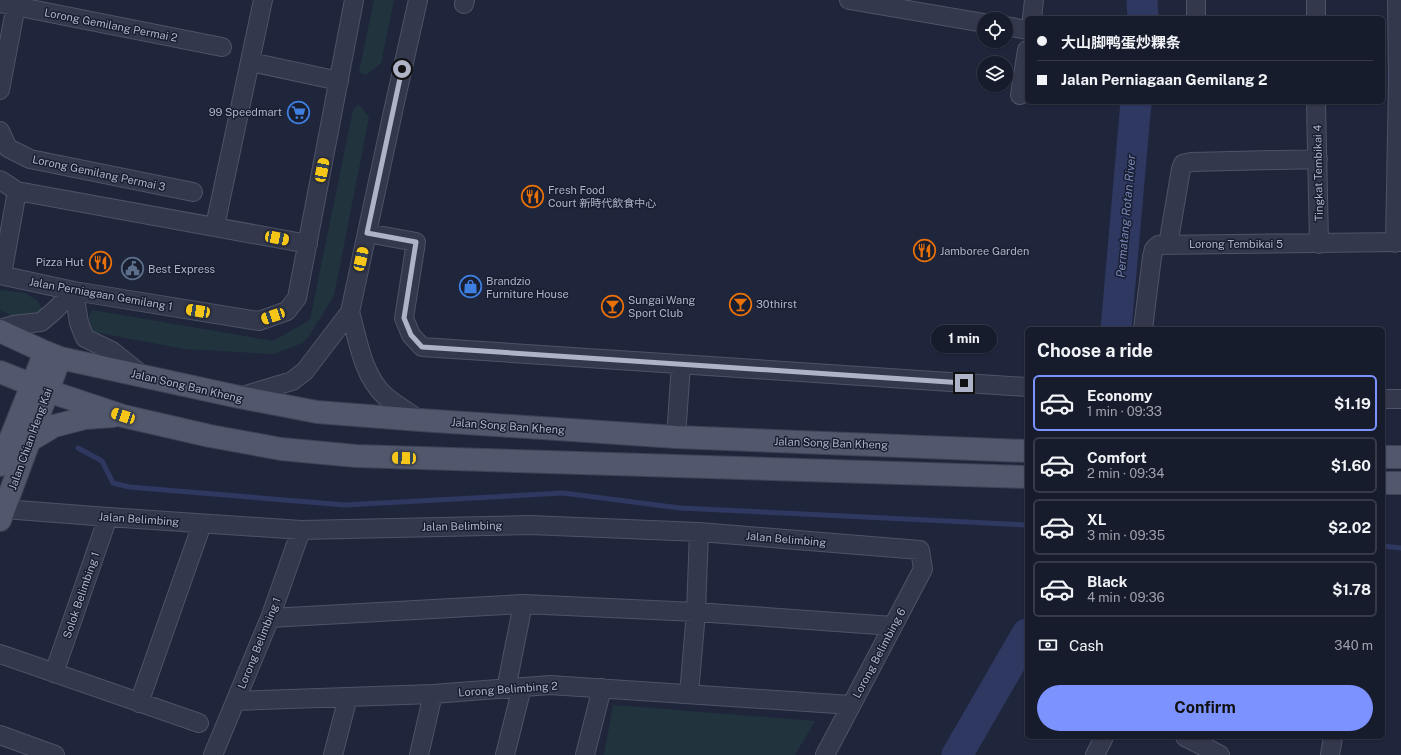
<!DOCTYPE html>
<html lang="en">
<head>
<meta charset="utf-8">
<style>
  body { margin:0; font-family:"Public Sans","Noto Sans SC",sans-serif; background:#242939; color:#f1f3f6; height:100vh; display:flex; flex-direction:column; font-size:15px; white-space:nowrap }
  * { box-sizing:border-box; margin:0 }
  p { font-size:13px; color:#9ea1aa }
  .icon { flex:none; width:22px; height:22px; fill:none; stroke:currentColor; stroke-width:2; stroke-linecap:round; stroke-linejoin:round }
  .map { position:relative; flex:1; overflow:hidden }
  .details { position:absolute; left:1025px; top:327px; width:360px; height:412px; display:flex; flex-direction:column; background:#171c2d; border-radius:6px; box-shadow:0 1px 3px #0004,0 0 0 1px #363a49 }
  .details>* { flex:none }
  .banner { position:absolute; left:1025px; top:16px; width:360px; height:88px; border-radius:6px; box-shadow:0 1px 3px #0004,0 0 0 1px #363a49; display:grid; align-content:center; height:88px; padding:0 12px; background:#171c2d }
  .buttons { position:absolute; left:977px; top:12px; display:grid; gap:8px }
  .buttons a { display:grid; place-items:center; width:36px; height:36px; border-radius:50%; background:#171c2d; box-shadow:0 1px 3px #0004,0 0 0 1px #363a49; font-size:20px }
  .end { position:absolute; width:18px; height:18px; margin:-9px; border:5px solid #aeb3c8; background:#111; box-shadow:0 0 0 2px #111 }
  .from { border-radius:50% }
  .bubble { position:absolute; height:28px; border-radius:14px; background:#171c2d; box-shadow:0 1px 3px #0004,0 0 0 1px #363a49; font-size:13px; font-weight:700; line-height:28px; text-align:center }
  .car { position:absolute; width:12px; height:24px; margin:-12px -6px; border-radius:5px; box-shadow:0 0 3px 1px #0007; background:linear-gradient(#f5c518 24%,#345 0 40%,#f5c518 0 76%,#345 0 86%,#f5c518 0) }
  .banner b { display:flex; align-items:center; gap:14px; height:38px; font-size:15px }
  .banner b+b { border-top:1px solid #363a49 }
  .banner i { width:10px; height:10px; background:#f1f3f6 }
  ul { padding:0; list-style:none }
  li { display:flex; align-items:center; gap:12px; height:56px; margin:0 8px 6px; padding:0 4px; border:2px solid #363a49; border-radius:6px }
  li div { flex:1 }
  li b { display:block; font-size:15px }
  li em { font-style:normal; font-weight:700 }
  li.selected { border-color:#7c93ff }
  li>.icon { width:36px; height:36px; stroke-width:1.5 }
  h2 { padding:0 12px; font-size:18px; line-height:48px }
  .pay { display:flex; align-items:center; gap:10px; height:44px; padding:0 12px; font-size:15px }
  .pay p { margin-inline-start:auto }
  .action { display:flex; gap:8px; margin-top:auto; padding:8px 12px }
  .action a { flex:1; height:46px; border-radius:24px; background:#7c93ff; color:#111; font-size:16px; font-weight:700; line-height:46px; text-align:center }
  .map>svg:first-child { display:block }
  .green { fill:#21343d }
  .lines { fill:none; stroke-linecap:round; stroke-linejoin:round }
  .stream { stroke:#2e3860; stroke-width:5 }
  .river { stroke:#2e3860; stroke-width:31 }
  .minor-casing { stroke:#4e5367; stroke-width:20 }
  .major-casing { stroke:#3d4255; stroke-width:24 }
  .minor { stroke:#33384c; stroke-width:18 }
  .major { stroke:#51576c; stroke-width:22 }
  .route { stroke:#aeb3c8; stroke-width:5 }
  .labels { text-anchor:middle; stroke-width:3; stroke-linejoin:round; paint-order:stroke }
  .street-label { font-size:11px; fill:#aeb3c8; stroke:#191e31 }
  .poi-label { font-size:11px; fill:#aeb3c8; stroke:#191e31; text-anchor:start }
  .water-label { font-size:12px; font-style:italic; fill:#7a88b8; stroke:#191e31 }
</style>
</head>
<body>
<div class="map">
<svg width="1401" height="755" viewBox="0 0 1401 755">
  <rect width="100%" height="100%" fill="#1f263c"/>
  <!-- green -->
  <path class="green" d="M374,0H394L381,63L366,75L359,72Z
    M358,104L369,117L334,296L309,336L302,343L274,354L184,349L94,332L88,319L92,310L273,341L310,320L353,110Z
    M0,290L25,293L38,301L42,309L39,314L14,317L0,310Z
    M613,705L815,721L795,755H604Z"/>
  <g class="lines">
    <!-- stream -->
    <path class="stream" d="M78,448L102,461L113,483L129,487L345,505L563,493L680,508L1027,525
      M1383,546L1401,548"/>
    <!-- river -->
    <path class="river" d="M1142,0L1143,18
      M1116,329L1136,102
      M957,755L1027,634"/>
    <defs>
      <path id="minor" d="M849,0L984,23
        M1316,0V18
        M0,3L222,47
        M464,4L465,0
        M1032,18L1034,0
        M1196,18V0
        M1006,26L1027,30
        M251,62L339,81
        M0,90L17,0
        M1020,95L1027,50
        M1316,102L1319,244
        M0,131L8,148L30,159L193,192
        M0,180L17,191L308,244
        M215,226L263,0
        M367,233L416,242L404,318L411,335L422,347L1027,387
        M1395,243L1398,81L1397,0
        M1168,245L1181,169L1183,164L1191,162L1318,159
        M0,275L74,291L259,321L287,311L297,298L354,0
        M2,275L17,191
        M74,291L79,323L85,338L112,351L142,375
        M350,312C358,339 362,374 384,395C394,404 408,412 420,420
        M0,329L13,325L41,322L54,311L74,291
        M1143,329L1152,257L1154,249L1158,245L1401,242
        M239,397L292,381L305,371L350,312L394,107L418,0
        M1383,399H1401
        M676,437L681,364
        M4,509L108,517L301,530L530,525L699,532L920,550L923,569L825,755
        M270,618L523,604L696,612L893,626
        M0,654L199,723
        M54,673L108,517
        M506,689L523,604
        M689,694L696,612L699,532
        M236,701L433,694L550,685L851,705
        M139,703L202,524
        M0,735L55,755
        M1185,737L1220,755
        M213,755L270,618L301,530
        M333,755L348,697
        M419,755L433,694
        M505,755L522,687
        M585,755L602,688
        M1095,755L1104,737
        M1330,755L1333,737"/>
      <path id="major" d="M0,331L45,352L60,358L239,397L317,412L420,420L676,437L1027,451
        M0,372L48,391L123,416L210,436L281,449L356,456L1027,477
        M29,441L54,426L85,418L113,416
        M1383,457H1401
        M0,465L45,352
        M1383,483H1401
        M0,520L60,358"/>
    </defs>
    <!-- minor casing -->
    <use href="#minor" class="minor-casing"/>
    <!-- major casing -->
    <use href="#major" class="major-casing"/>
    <!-- minor -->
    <use href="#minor" class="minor"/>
    <!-- major -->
    <use href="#major" class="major"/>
  </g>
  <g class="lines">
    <!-- route -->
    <path class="route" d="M402,69L367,233L416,242L404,318L411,335L422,347L964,383"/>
  </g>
  <!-- icons -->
  <defs>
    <symbol id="supermarket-ring" viewBox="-11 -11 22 22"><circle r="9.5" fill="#191e31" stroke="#3f7fe0" stroke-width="1.5"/><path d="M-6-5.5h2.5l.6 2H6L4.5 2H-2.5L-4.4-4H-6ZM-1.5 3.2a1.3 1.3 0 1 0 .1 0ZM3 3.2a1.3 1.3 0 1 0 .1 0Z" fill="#3f7fe0"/></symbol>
    <symbol id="restaurant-ring" viewBox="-11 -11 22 22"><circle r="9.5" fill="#191e31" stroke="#e8710a" stroke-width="1.5"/><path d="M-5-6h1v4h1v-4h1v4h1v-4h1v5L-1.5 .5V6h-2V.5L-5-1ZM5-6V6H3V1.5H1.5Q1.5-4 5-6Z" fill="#e8710a"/></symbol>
    <symbol id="civic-ring" viewBox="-11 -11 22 22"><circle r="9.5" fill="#191e31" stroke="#5c6f8a" stroke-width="1.5"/><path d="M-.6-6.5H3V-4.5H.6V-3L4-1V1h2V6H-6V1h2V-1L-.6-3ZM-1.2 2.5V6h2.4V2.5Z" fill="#5c6f8a"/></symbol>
    <symbol id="shop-ring" viewBox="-11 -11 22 22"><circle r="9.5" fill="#191e31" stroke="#3f7fe0" stroke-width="1.5"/><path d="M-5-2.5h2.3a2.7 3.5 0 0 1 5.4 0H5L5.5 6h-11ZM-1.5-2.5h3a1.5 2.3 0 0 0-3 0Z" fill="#3f7fe0"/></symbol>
    <symbol id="bar-ring" viewBox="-11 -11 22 22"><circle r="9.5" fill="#191e31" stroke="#e8710a" stroke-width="1.5"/><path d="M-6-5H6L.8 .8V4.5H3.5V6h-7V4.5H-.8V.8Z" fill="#e8710a"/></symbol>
  </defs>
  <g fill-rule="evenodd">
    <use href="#supermarket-ring" x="286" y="100" width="25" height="25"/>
    <use href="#restaurant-ring" x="520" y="184" width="25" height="25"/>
    <use href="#restaurant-ring" x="912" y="238" width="25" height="25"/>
    <use href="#restaurant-ring" x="88" y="250" width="25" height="25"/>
    <use href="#civic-ring" x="120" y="256" width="25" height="25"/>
    <use href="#shop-ring" x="458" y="274" width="25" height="25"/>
    <use href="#bar-ring" x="728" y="292" width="25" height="25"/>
    <use href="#bar-ring" x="600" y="294" width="25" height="25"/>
  </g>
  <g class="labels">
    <!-- street labels -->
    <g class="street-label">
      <text transform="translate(111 25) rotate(11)" y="4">Lorong Gemilang Permai 2</text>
      <text transform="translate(99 173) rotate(12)" y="4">Lorong Gemilang Permai 3</text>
      <text transform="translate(1318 173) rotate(-91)" y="4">Tingkat Tembikai 4</text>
      <text x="1236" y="248">Lorong Tembikai 5</text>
      <text transform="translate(101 294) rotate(10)" y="4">Jalan Perniagaan Gemilang 1</text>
      <text transform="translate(187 386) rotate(13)" y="4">Jalan Song Ban Kheng</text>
      <text transform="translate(508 426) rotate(4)" y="4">Jalan Song Ban Kheng</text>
      <text transform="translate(30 439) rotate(-70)" y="4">Jalan Chian Heng Kai</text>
      <text transform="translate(831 443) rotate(2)" y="4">Jalan Song Ban Kheng</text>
      <text transform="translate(139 519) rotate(4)" y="4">Jalan Belimbing</text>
      <text transform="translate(462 526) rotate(-1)" y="4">Jalan Belimbing</text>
      <text transform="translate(786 539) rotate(5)" y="4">Jalan Belimbing</text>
      <text transform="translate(81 595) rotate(-71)" y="4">Solok Belimbing 1</text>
      <text transform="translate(259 643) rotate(-68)" y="4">Lorong Belimbing 1</text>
      <text transform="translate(879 653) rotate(-62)" y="4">Lorong Belimbing 6</text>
      <text transform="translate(508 689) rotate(-4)" y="4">Lorong Belimbing 2</text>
    </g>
    <!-- poi labels -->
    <g class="poi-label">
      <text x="282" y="116" text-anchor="end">99 Speedmart</text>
      <text x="548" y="194">Fresh Food<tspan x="548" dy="13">Court 新時代飲食中心</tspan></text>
      <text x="940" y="255">Jamboree Garden</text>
      <text x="84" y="266" text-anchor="end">Pizza Hut</text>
      <text x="148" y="273">Best Express</text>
      <text x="486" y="285">Brandzio<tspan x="486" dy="13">Furniture House</tspan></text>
      <text x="628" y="304">Sungai Wang<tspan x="628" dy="13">Sport Club</tspan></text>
      <text x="756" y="308">30thirst</text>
    </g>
    <!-- water labels -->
    <g class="water-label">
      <text transform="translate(1126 216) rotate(-85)" y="4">Permatang Rotan River</text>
    </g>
  </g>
</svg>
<div class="buttons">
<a><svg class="icon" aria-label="locate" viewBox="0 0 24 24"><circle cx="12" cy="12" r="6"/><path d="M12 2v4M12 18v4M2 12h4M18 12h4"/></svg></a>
<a><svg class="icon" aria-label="layers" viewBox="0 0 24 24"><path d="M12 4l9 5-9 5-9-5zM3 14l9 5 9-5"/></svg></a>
</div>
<i class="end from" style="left:402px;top:69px"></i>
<i class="end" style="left:964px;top:383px"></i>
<div class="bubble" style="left:931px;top:325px;width:66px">1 min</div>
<i class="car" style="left:322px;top:170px;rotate:11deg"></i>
<i class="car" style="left:277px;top:238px;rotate:101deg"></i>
<i class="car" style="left:361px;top:259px;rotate:12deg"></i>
<i class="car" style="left:198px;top:311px;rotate:279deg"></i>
<i class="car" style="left:273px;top:316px;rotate:251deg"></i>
<i class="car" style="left:123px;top:416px;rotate:288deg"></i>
<i class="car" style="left:404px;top:458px;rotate:272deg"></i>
<div class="banner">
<b><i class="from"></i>大山脚鸭蛋炒粿条</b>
<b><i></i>Jalan Perniagaan Gemilang 2</b>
</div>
<section class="details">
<h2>Choose a ride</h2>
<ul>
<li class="selected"><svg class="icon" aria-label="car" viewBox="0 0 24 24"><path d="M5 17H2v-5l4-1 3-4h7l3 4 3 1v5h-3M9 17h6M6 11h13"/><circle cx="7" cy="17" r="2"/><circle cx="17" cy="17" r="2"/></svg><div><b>Economy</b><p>1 min · 09:33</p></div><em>$1.19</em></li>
<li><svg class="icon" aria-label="car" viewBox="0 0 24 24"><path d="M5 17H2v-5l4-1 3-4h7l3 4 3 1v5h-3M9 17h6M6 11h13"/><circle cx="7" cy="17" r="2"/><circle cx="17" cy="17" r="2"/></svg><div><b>Comfort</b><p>2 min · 09:34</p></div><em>$1.60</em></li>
<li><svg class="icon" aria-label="car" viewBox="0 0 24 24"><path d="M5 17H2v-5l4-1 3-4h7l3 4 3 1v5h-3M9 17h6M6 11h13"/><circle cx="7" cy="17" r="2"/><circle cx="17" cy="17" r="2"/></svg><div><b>XL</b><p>3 min · 09:35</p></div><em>$2.02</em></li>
<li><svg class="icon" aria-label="car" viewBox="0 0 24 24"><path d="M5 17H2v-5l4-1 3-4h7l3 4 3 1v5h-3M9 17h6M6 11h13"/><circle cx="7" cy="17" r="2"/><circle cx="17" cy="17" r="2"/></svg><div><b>Black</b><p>4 min · 09:36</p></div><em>$1.78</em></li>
</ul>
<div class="pay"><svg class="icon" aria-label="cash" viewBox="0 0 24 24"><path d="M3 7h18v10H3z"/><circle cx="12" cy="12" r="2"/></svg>Cash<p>340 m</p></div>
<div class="action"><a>Confirm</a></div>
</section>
</div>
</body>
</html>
